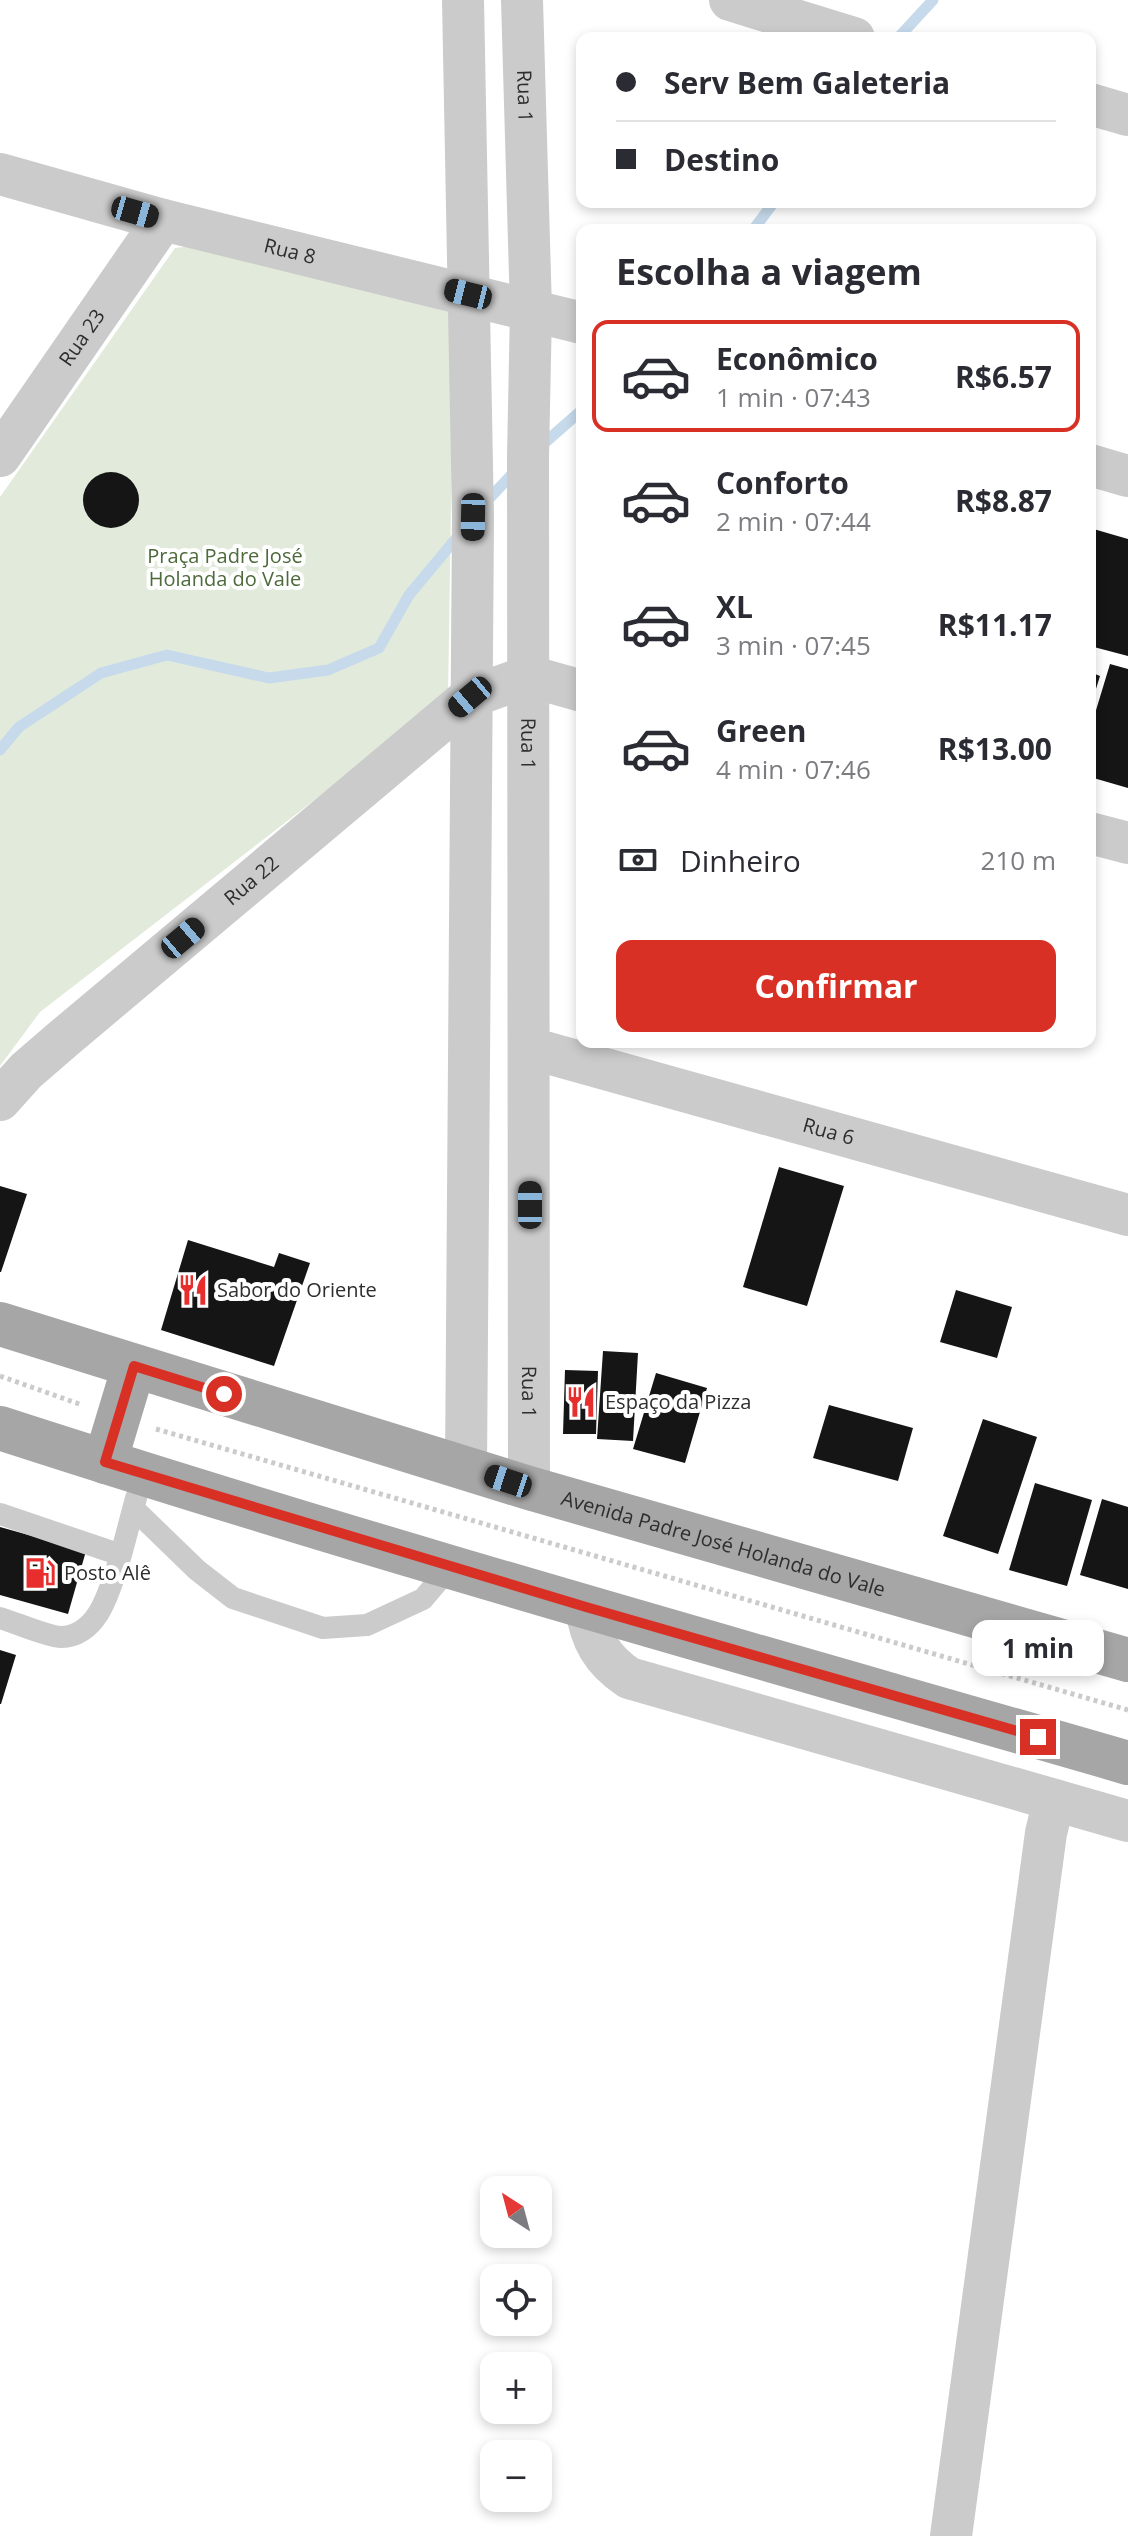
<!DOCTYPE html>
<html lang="pt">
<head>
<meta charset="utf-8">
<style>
  body { margin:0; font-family:"Open Sans",sans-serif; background:#f7f7f7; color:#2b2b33; height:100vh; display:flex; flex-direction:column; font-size:30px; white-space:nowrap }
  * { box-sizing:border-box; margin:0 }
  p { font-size:26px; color:#7c7c81 }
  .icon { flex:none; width:44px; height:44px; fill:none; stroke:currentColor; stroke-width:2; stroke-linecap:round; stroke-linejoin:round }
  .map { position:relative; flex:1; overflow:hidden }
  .sheet { position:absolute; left:576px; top:224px; width:520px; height:824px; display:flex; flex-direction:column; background:#fff; border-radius:16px; box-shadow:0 4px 12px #0003 }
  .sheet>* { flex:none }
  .guide { position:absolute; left:576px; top:32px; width:520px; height:176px; border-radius:16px; box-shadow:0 4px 12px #0003; display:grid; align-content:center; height:176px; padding:0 40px; background:#fff }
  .needle { width:52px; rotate:324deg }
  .buttons { position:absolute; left:480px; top:2176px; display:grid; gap:16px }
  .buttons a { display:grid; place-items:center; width:72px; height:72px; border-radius:16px; background:#fff; box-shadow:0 4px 12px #0003; font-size:40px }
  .end { position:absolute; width:36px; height:36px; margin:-18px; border:10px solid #d93025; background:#fff; box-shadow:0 0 0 4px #fff }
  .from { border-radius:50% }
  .bubble { position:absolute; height:56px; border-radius:16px; background:#fff; box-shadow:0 4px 12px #0003; font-size:26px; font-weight:700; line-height:56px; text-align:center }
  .car { position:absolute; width:24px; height:48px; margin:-24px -12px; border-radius:10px; box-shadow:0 0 6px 2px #0007; background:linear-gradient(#222 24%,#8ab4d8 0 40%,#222 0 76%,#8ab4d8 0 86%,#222 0) }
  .guide b { display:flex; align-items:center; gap:28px; height:76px; font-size:30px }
  .guide b+b { border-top:2px solid #e1e1e2 }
  .guide i { width:20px; height:20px; background:#2b2b33 }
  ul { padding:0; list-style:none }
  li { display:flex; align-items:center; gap:24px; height:112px; margin:0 16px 12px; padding:0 24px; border:4px solid transparent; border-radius:16px }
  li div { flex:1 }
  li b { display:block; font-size:30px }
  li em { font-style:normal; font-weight:700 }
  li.selected { border-color:#d93025 }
  li>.icon { width:72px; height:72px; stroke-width:1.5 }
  h2 { padding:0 40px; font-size:36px; line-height:96px }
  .pay { display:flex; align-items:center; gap:20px; height:88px; padding:0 40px; font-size:30px }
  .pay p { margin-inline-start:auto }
  .button { display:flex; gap:16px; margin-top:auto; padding:16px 40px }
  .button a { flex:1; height:92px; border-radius:16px; background:#d93025; color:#fff; font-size:32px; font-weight:700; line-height:92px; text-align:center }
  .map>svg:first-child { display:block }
  .green { fill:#e2ebdb }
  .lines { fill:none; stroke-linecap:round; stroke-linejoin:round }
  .stream { stroke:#c6daec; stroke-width:11 }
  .building { fill:#151515 }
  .path { stroke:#cbcbcb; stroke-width:5; stroke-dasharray:4 4; stroke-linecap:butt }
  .service { stroke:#cbcbcb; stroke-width:22 }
  .minor { stroke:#cbcbcb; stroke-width:42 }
  .primary { stroke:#a6a6a6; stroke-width:44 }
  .route { stroke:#d93025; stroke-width:10 }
  .labels { text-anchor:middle; stroke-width:8; stroke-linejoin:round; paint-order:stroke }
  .street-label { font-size:20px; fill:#2e2e2e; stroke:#fff }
  .park-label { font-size:20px; fill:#4c6a3a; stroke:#fff }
  .poi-label { font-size:20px; fill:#2e2e2e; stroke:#fff; text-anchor:start }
</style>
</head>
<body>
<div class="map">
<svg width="1128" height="2536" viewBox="0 0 1128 2536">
  <rect width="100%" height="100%" fill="#fff"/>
  <!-- green -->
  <path class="green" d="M203,245L454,313L448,697L40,1012L0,1066V497L175,248Z"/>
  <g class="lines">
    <!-- stream -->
    <path class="stream" d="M898,38L933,0
      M753,230L774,202
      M541,446L582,410
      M485,503L517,469
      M0,750L19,727L101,673L167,655L269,678L328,670L379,648L409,595L459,535"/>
  </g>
  <!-- building -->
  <path class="building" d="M83 500a28 28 0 1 1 56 0a28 28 0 1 1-56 0Z
    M1090,528L1128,539V656L1090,646Z
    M1110,664L1128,669V788L1090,777V730Z
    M1090,672L1100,676L1091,705L1090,704Z
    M779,1167L844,1186L807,1306L743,1287Z
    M0,1186L27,1194L1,1272H0Z
    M188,1240L274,1267L279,1253L310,1263L274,1366L161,1330Z
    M956,1290L1012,1307L997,1358L940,1342Z
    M603,1351L638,1353L633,1441L597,1439Z
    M565,1370L598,1371L596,1434H563Z
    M656,1373L707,1388L685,1463L633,1449Z
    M829,1405L913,1428L898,1481L813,1458Z
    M983,1419L1037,1437L998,1554L943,1536Z
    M1035,1483L1092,1500L1067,1586L1009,1570Z
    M1102,1499L1128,1507V1589L1080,1575Z
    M0,1527L86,1551L68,1614L0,1595Z
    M0,1650L16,1655L1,1704H0Z"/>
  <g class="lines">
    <!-- path -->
    <path class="path" d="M0,1376L82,1405
      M156,1429L1128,1710"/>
    <!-- service -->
    <path class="service" d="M134,1509L197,1570L233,1598L323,1628L367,1625L423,1599L451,1566
      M0,1514L121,1555L136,1498
      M0,1618C14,1622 48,1637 61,1637C101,1636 111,1584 121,1555"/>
    <!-- minor -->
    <g class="minor">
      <path d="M463,0L473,517L466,1468"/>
      <path id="s1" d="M522,0L531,310L528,456L529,1488"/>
      <path d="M730,0L854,38"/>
      <path d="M1090,104L1128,115"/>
      <path id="s2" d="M0,174L163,220L582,323"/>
      <path id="s3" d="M0,456L163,220"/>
      <path d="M1090,465L1128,476"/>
      <path d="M1090,833L1128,843"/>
      <path id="s4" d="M530,1048L1128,1215"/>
      <path id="s5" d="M0,1100L26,1071L63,1039L470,697L529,676L582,691"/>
      <path d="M586,1607C590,1639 602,1660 629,1678L1128,1821"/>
      <path d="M951,2536L1046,1833L1054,1800"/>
    </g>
    <!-- primary -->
    <g class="primary">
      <path id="s6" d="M0,1324L529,1488L1128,1660"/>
      <path d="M0,1428C373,1549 751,1654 1128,1763"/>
      <path d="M105,1462L134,1366"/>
    </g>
  </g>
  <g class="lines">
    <!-- route -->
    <path class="route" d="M224,1394L134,1366L105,1462L586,1607L1038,1737"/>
  </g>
  <!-- icons -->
  <defs>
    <symbol id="restaurant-bare" viewBox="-9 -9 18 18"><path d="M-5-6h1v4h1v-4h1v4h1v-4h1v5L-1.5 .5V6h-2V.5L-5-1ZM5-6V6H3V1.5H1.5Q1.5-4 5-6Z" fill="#e82e2c" stroke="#fff" stroke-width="2.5" paint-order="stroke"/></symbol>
    <symbol id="fuel-bare" viewBox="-9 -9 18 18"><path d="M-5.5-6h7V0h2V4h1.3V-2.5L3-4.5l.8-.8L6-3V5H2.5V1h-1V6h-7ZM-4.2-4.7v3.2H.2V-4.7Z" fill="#e82e2c" stroke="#fff" stroke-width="2.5" paint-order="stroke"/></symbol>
  </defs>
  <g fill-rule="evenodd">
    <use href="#restaurant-bare" x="171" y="1268" width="44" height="44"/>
    <use href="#restaurant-bare" x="559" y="1380" width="44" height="44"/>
    <use href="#fuel-bare" x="18" y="1551" width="44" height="44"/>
  </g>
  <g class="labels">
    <!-- street labels -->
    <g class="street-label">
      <text dy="7" stroke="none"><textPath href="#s1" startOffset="96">Rua 1</textPath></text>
      <text dy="7" stroke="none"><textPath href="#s2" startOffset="300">Rua 8</textPath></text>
      <text dy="7" stroke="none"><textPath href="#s3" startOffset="144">Rua 23</textPath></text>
      <text dy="7" stroke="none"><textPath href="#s1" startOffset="744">Rua 1</textPath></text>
      <text dy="7" stroke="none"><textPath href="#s5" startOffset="334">Rua 22</textPath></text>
      <text dy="7" stroke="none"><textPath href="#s4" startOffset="310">Rua 6</textPath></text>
      <text dy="7" stroke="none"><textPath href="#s1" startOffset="1392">Rua 1</textPath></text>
      <text dy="7" stroke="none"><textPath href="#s6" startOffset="756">Avenida Padre José Holanda do Vale</textPath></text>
    </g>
    <!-- park labels -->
    <g class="park-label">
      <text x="225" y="563">Praça Padre José<tspan x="225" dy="23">Holanda do Vale</tspan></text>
    </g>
    <!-- poi labels -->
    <g class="poi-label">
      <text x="217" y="1297">Sabor do Oriente</text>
      <text x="605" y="1409">Espaço da Pizza</text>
      <text x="64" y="1580">Posto Alê</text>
    </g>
  </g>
</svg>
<div class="buttons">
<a><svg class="needle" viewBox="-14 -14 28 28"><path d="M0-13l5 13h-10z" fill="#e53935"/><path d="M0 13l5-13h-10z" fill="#7c7c81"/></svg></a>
<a><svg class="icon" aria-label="locate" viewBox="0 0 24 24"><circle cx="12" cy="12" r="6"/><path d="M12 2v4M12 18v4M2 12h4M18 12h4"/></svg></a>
<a>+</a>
<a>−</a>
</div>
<i class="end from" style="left:224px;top:1394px"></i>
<i class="end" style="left:1038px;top:1737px"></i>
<div class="bubble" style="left:972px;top:1620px;width:132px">1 min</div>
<i class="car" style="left:135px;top:212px;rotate:106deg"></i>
<i class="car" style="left:468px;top:294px;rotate:284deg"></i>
<i class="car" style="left:473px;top:517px;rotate:181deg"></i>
<i class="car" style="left:470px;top:697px;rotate:230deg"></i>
<i class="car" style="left:183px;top:938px;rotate:50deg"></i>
<i class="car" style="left:530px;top:1205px;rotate:0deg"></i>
<i class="car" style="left:508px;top:1481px;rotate:288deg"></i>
<div class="guide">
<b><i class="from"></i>Serv Bem Galeteria</b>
<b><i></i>Destino</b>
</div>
<section class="sheet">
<h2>Escolha a viagem</h2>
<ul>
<li class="selected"><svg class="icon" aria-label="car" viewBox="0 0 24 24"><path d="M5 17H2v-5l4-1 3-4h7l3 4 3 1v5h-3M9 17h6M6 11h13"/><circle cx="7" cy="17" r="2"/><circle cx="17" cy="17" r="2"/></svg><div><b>Econômico</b><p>1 min · 07:43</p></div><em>R$6.57</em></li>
<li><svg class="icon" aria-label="car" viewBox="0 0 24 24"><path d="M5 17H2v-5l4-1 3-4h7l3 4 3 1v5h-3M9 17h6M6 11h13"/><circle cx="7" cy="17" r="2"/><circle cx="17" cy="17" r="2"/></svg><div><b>Conforto</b><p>2 min · 07:44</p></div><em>R$8.87</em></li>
<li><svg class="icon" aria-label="car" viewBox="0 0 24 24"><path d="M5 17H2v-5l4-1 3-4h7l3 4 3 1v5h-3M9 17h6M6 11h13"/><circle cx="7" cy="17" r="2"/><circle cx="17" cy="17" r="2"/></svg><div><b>XL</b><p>3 min · 07:45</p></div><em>R$11.17</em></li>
<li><svg class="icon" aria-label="car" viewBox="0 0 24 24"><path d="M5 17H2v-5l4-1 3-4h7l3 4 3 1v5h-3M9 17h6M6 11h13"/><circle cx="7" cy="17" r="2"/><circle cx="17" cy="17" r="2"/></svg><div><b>Green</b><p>4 min · 07:46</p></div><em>R$13.00</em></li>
</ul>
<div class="pay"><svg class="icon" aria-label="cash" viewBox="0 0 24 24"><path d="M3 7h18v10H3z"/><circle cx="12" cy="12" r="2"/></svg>Dinheiro<p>210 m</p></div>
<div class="button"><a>Confirmar</a></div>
</section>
</div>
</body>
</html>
